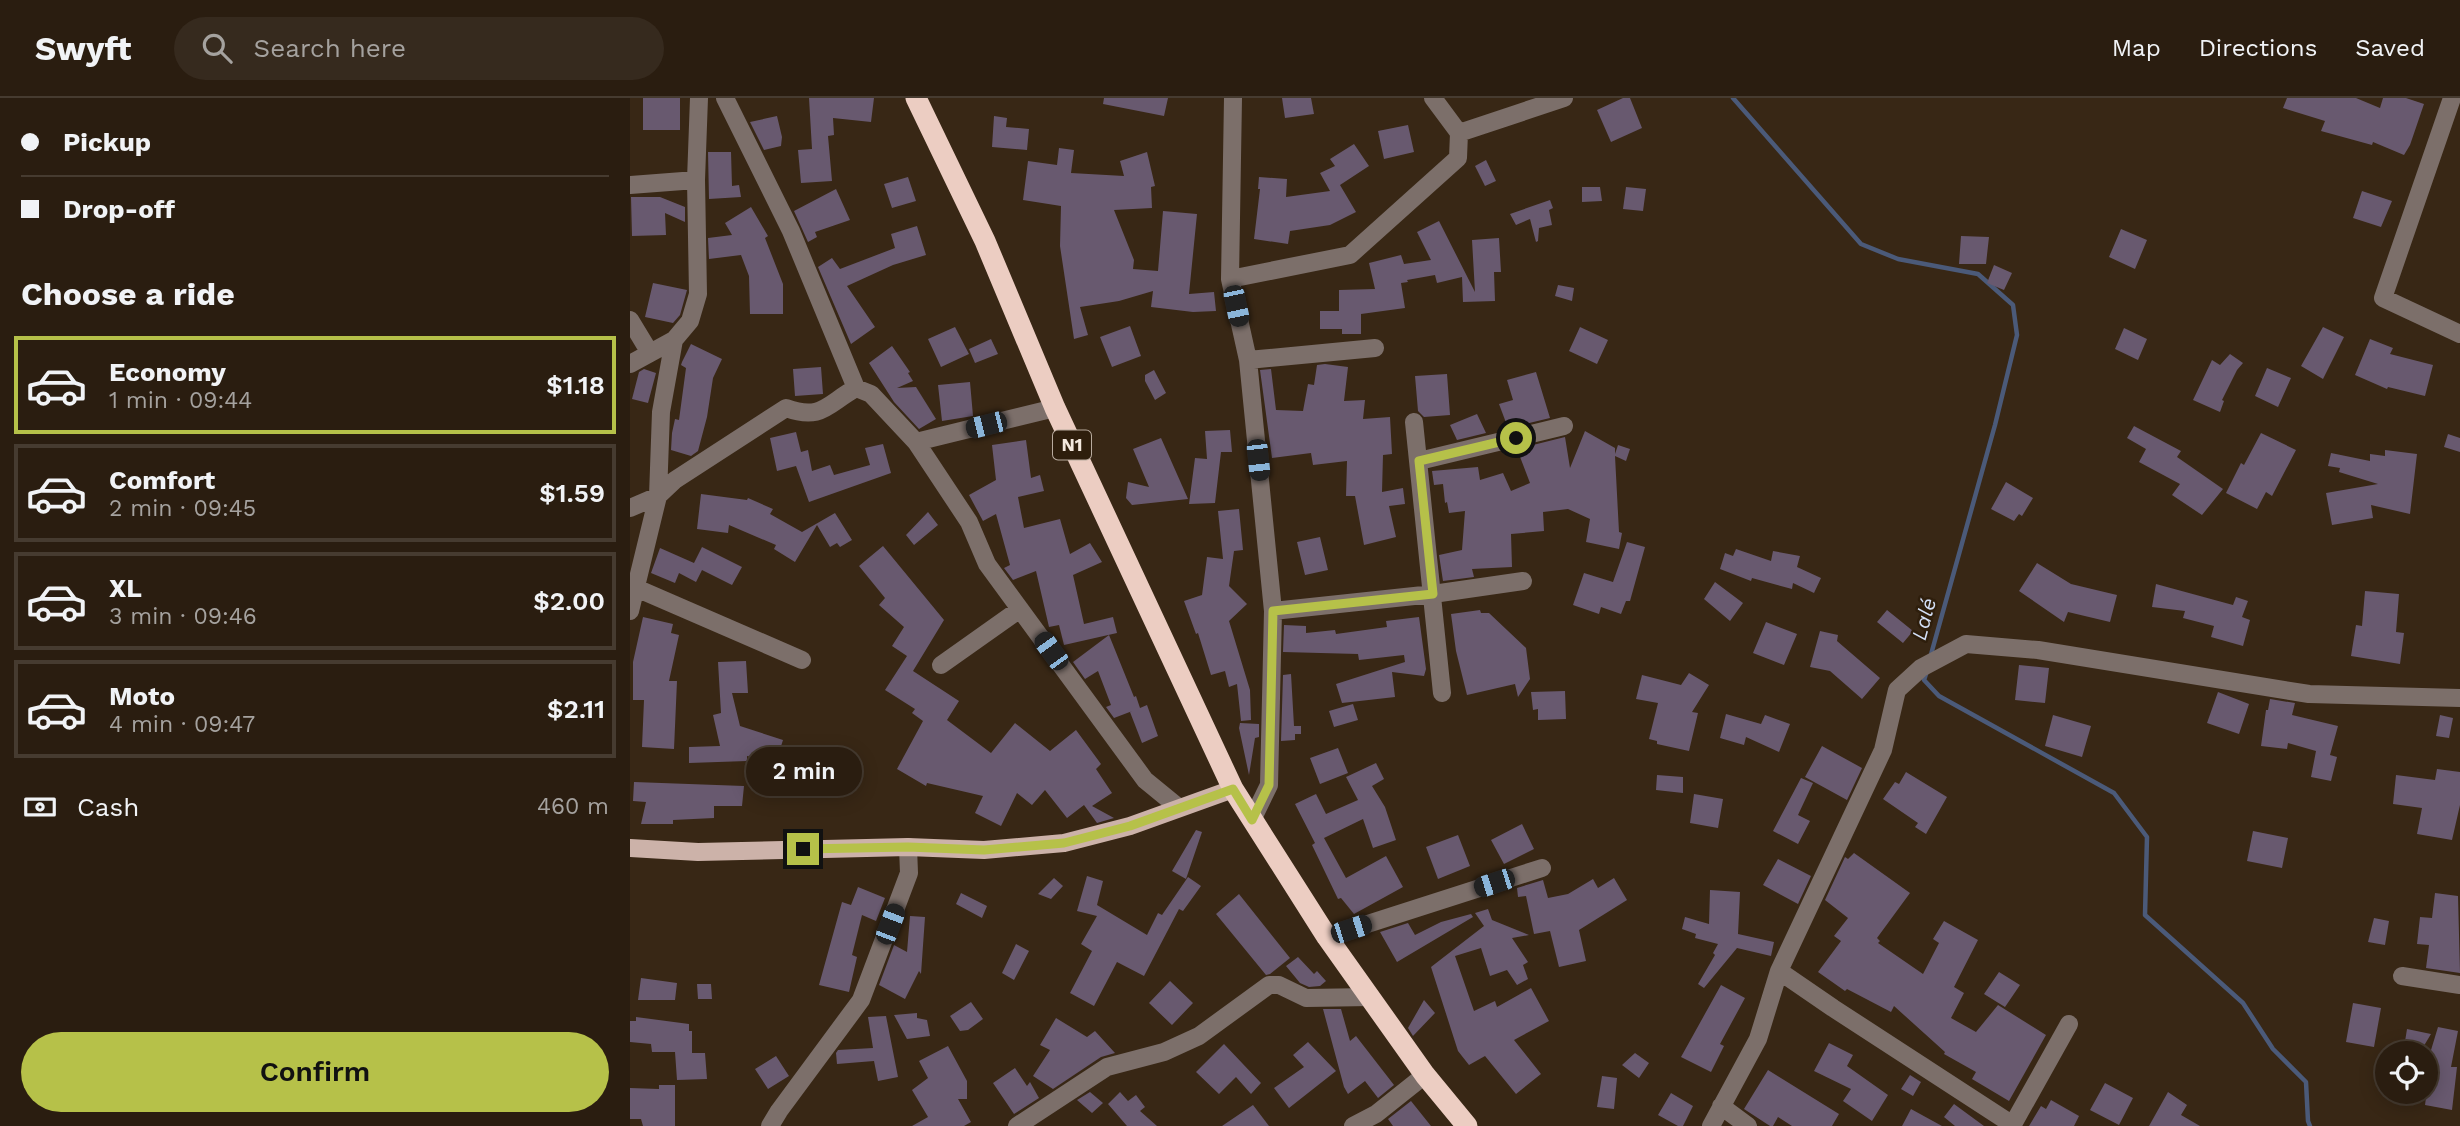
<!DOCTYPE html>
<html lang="en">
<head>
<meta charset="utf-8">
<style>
  body { margin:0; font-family:"Work Sans",sans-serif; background:#362a1e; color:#f1f3f6; height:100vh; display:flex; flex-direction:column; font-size:26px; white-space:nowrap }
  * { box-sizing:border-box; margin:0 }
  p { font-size:23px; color:#a5a29f }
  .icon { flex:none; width:38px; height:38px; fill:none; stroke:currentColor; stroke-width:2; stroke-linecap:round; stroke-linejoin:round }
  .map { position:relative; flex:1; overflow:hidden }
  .panel { display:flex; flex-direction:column; background:#2a1d10; width:630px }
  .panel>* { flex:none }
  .guide { display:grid; align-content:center; height:154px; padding:0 21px; background:#2a1d10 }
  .controls { position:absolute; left:1745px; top:943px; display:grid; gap:14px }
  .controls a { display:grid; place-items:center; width:63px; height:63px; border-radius:50%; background:#2a1d10; box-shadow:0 4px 18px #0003,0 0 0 2px #463b30; font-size:35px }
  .end { position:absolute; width:32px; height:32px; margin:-16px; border:9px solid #b6c149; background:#111; box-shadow:0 0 0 4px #111 }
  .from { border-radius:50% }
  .bubble { position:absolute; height:49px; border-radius:24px; background:#2a1d10; box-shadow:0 4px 18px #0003,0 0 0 2px #463b30; font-size:23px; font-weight:600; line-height:49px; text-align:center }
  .car { position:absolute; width:21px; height:42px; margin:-21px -10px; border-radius:9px; box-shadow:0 0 5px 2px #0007; background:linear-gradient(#222 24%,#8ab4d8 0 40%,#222 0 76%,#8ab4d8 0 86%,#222 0) }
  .guide b { display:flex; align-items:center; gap:24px; height:66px; font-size:26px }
  .guide b+b { border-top:2px solid #463b30 }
  .guide i { width:18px; height:18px; background:#f1f3f6 }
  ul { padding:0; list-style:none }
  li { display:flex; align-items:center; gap:21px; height:98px; margin:0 14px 10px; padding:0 7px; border:4px solid #463b30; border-radius:0px }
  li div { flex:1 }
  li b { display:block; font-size:26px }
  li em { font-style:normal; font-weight:600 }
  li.current { border-color:#b6c149 }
  li>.icon { width:63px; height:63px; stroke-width:1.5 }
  h2 { padding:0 21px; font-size:32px; line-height:84px }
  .pay { display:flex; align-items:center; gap:18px; height:77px; padding:0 21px; font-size:26px }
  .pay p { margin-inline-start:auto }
  .cta { display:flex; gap:14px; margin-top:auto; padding:14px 21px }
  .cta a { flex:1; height:80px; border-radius:42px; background:#b6c149; color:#111; font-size:28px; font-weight:600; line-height:80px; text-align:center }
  header { display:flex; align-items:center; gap:42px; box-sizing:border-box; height:98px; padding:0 35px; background:#2a1d10; border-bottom:2px solid #463b30 }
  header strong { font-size:33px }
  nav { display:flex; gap:38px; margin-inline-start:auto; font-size:24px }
  .search { width:490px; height:63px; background:#362a1e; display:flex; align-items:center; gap:18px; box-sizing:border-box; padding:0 24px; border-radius:38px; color:#a5a29f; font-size:26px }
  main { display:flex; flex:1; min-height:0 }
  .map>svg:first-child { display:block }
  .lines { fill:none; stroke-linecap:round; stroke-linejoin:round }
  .stream { stroke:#4b5a79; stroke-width:4.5 }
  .building { fill:#68596f }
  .minor { stroke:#7c6f6a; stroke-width:18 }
  .major { stroke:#ccb2a9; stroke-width:18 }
  .highway { stroke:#eccdc2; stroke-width:21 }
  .route { stroke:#b6c149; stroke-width:9 }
  .labels { text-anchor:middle; stroke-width:5; stroke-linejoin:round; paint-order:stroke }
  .shield { fill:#2e1e0c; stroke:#b8ab9e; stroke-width:2 }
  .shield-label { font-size:18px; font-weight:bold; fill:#f3e8dd }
  .water-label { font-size:21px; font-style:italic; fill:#d3dff6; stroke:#2e1e0c }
</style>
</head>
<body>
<header>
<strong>Swyft</strong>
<div class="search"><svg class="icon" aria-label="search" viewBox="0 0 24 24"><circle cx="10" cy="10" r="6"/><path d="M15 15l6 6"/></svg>Search here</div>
<nav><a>Map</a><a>Directions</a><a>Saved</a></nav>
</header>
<main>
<section class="panel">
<div class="guide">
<b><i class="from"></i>Pickup</b>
<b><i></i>Drop-off</b>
</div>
<h2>Choose a ride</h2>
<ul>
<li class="current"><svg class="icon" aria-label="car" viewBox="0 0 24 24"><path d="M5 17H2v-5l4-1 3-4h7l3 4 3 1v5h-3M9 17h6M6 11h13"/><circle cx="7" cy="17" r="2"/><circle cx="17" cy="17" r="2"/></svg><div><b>Economy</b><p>1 min · 09:44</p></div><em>$1.18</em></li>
<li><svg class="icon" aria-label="car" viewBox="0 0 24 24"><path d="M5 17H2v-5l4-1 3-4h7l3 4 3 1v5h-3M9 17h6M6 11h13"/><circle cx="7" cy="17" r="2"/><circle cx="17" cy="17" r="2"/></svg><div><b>Comfort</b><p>2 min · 09:45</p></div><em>$1.59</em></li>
<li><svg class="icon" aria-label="car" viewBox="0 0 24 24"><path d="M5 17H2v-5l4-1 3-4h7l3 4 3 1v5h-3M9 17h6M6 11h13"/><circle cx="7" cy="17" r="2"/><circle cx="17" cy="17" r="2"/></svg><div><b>XL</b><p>3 min · 09:46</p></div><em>$2.00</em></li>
<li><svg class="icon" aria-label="car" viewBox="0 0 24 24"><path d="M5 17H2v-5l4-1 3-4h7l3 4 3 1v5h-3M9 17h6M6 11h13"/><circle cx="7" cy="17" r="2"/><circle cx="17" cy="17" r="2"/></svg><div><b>Moto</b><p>4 min · 09:47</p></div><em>$2.11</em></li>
</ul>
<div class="pay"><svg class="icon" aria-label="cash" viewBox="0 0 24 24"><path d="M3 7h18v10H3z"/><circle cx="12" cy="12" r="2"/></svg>Cash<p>460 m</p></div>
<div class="cta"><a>Confirm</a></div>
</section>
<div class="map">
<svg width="1830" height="1028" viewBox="0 0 1830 1028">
  <rect width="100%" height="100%" fill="#382715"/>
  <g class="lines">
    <!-- stream -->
    <path class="stream" d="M1103,0L1231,146L1268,161L1348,176L1383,207L1387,237L1365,327L1300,560
      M1296,576L1294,582L1309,598L1484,695L1517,739L1515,817L1613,905L1643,951L1676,984L1678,1023L1680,1028"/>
  </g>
  <!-- building -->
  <path class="building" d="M13,0H50V32H13Z
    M179,0H244L241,24L203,20L204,37L198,38L202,83L171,85L168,52L182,51Z
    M474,0H538L534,18L473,6Z
    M652,0H681L684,16L655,20Z
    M993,0H1000L1012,30L981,44L967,12Z
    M1657,0H1726L1750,10L1753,0H1776L1794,6L1780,47L1774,57L1743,44L1742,47L1691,33L1695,23L1653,10Z
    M147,18L152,39L151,48L134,52L120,24Z
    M364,18L377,20L376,29L399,31L397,52L362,49Z
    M778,27L784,54L754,61L748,33Z
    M724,46L739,68L710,87L726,114L700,127L660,133L658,146L624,141L630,91H628L629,79L657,81L656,99L700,93L690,75L705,68L700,61Z
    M429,50L444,52L441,75L494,78L490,63L517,54L525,88L521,89L522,110L484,112L504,162L503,171L528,173L533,113L567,116L559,196L584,194L586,213L563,214L521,209L523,193L489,203L450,209L458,237L444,241L430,148L431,108L393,102L398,63L427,67Z
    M78,54H101L102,88L109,87L111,99L79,101Z
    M856,62L866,83L855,88L845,68Z
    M278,79L286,103L262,110L254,86Z
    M952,89H970L972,103L952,104Z
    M996,89L1016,91L1013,113L993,111Z
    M206,91L220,122L185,134L187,139L178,144L164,113Z
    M1732,93L1762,103L1751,129L1723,120Z
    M1,99H30L55,109V124L35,115L36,137L2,138Z
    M920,102L923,110L919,112L922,127L909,130L908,143L906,144L900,121L886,127L880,116Z
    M121,109L138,138L135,140L153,186V216H120L119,178L111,157L79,161L78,140L102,137L95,125Z
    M809,123L845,194L842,142L869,140L871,174H864L865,203L833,204L832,179L807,185L805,177L777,182L778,184L771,185L775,210L731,216V236H712V231H690V213H709V192L745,191L739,165L771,157L774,166L801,162L787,134Z
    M287,128L296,157L263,167L217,188L245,229L221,246L188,169L202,160L210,171L265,150L261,136Z
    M1491,131L1517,142L1505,171L1479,159Z
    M1331,138L1359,139L1356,166H1329Z
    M1364,167L1382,175L1374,192L1357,185Z
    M23,185L57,192L50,217L43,225L15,219Z
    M928,187L944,190L942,203L925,198Z
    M500,228L511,258L482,269L470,239Z
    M325,229L339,256L311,269L298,241Z
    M950,229L978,242L967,266L939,253Z
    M1693,229L1714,239L1693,281L1671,268Z
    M1494,230L1517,241L1508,262L1485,251Z
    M361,241L368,256L345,265L339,251Z
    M1740,241L1763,250L1760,256L1803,267L1795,298L1758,289L1757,291L1725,277Z
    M61,246L92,261L83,280L77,319L68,353L61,358L41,352L42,335L45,321L49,322L56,270L51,267L52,264Z
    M262,248L280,274L278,275L283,283L267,290L286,289L306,321L289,331L264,304L239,265Z
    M1600,256L1613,265L1607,272L1592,302L1594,303L1590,314L1563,302L1582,262L1590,267Z
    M695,266L718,269L714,303L735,302L733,321L760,319L762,356L753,357L752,394L773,390L775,406L759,408L766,439L734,447L725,398H716L717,363L683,367L681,355L642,360L630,272L641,271L646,312L673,313L678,286L684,287L687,267Z
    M191,269L193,296L165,298L163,271Z
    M1637,270L1661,280L1648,309L1625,298Z
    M14,271L26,275L18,305L2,301L9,274Z
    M524,272L536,295L525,302L515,283V277Z
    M906,274L920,320L878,330L869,306L883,302L877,282Z
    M817,276L820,317L794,319L788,313L785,278Z
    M340,284L343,318L312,323L308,287Z
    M847,316L856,335L827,342L820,327Z
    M1504,328L1551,353L1547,359L1593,391L1572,417L1542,397L1550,386L1509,364L1516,351L1497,340Z
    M600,332L602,354H591L585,405L559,406L565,360L577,361L575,333Z
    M955,333L985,350V356L988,347L1000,351L996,363L985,358L989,434L992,435L989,451L956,444L960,421L938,411L913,414L914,433L881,436L882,469L842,471L844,479L813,483L809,457L832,452L835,413L819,415L817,404L815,405L813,386L804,387L802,373L848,369L850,382L873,375L881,393L900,385L887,351L935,339L940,370Z
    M166,334L171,354L178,352L182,373L200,367L204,377L240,367L235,350L253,346L261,375L179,404L166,368L147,373L140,340Z
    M1631,335L1666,352L1642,398L1636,394L1627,411L1596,395L1611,365L1614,367Z
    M1818,336L1830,340V354L1814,349Z
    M531,340L558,401L502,407L496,400L498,384L519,389L503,351Z
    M396,342L401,380L410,377L414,393L388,399L394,430L430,421L440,456L460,445L472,464L443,477L454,526L483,519L487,535L434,547L429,527L419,529L406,473L383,482L374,470L380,467L366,416L353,423L339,397L366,382L362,347Z
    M1755,352L1787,356L1780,416L1741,407L1743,420L1702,427L1696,395L1748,386L1709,374L1710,370L1698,368L1701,355L1740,363V356L1755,358Z
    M1376,384L1403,400L1392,418L1389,416L1384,423L1361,411Z
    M71,396L117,402L118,400L143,411L140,416L172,434L205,415L222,442L210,449L207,445L200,449L187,427L165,464L144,451L146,447L99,427L98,435L67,431Z
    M609,411L613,452L604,453L599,488L617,506L599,523L620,592L621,622L611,623L607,586L599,589L595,573L581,577L568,535L566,536L554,503L572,497L577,459L593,461L588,413Z
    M298,414L308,427L284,447L276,437Z
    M690,439L698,472L675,477L667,444Z
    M997,444L1015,449L1000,503H996L991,516L971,509L969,516L943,507L954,475L983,484Z
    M253,448L314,522L283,573L329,603L317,622L361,655L385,625L420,653L446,632L471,666L466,671L482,695L462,708L484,720L467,725L454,707L437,720L415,692L402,707L387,695L371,728L345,715L353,698L297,685L296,688L267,671L293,623L282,615L285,611L255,592L277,558L262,548L274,529L249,507L255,500L229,468Z
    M72,449L112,469L102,487L72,472L66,484L49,475L45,485L21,475L30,450L64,465Z
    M1106,451L1141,463L1143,453L1170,458L1167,469L1191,480L1184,495L1163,485L1162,491L1122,480L1121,483L1090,471L1095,455L1103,458Z
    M1407,465L1441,486L1487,497L1480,524L1438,514L1434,524L1389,493Z
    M1085,484L1113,505L1100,523L1074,501Z
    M1526,486L1603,507L1606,499L1618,503L1612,519L1620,522L1613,548L1581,539L1584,528L1553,520L1555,513L1522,509Z
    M1735,493L1769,496L1766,534L1774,535L1770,566L1721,558L1726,527L1732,528Z
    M850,512L851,515H859L896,550L900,581L888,599L885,586L837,597L826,553L821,516Z
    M1257,512L1283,533L1273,545L1247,524Z
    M13,519L43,526L41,535L49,537L39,583H47L44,651L12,649L14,602H3V564Z
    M789,519L796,571L794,578L762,574L765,599L712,605L706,586L775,564L774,557L729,562L728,556L653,554L654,527L676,528V535L705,532L706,536L757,529L756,523Z
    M1136,524L1167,536L1154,567L1123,555Z
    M1190,533L1208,537L1207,543L1250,580L1232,601L1200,573L1180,569Z
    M479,537L504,599L506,598L510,610L517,607L528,638L512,645L500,614L505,612L484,620L476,609L481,607L468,573L455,581L443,564Z
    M116,563L118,595H102L110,628L153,642L146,664L117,658V663L59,665V649L90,648L83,617L91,615L88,564Z
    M1389,567L1419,570L1415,605L1385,602Z
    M1059,575L1079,587L1062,614L1068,615L1059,653L1027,646V643L1019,641L1028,605L1006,601L1012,577L1051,587Z
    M661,576L664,628H671V636H665V642L651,643L653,577Z
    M935,593L936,621L908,622V611L903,612L901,594Z
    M1588,594L1619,606L1609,636L1577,625Z
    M1640,601L1665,605L1662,617L1708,628L1700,657L1707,659L1701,683L1681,679L1686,653L1658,645L1657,651L1631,648L1636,612H1638Z
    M723,606L728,622L704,629L699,613Z
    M1096,616L1131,626L1135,617L1160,626L1149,654L1116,639L1114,647L1090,640Z
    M1423,617L1461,628L1452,659L1415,648Z
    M1810,617L1823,620L1819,640L1806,638Z
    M610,625L629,626V639L625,640L619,677L609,630Z
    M1192,648L1232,670L1217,702L1175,679Z
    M708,650L718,675L690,686L680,660Z
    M746,665L754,681L742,688L755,709L766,742L743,750L733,721L694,740L716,780L756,758L773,789L724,816L711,800L708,801L682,747L685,745L665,706L686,696L696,716L728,702L716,679Z
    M1807,671L1830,674V707L1822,742L1787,736L1792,710L1763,706L1766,677L1805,682Z
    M1276,674L1317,699L1296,736L1285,729L1288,725L1253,701L1265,684L1269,686Z
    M1027,677L1053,679V695L1026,692Z
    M1171,680L1183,685L1168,717L1180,723L1168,746L1143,733Z
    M4,684L114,688L112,708H84V720L43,722V726H11L16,704L3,703Z
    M1064,696L1093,701L1088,730L1060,725Z
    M892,726L904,751L874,766L861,742Z
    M566,732L572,734L556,781L542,773Z
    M1623,733L1658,740L1652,770L1617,763Z
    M828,737L840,768L808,781L796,749Z
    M1224,755L1280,795L1247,840L1250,843L1248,845L1293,876L1309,845L1303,841L1314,823L1348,842L1324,889L1334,895L1321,920L1346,934L1368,907L1416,937L1379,1003L1342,981L1346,974L1314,956L1315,954L1264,908L1261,914L1217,891L1215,893L1188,874L1211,843L1204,838L1218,820L1195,802L1215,759L1218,761Z
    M1148,761L1181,778L1168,806L1133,787Z
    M457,778L473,783L467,807L517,837L528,815L532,817L558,779L571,788L553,813L549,811L514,878L487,864L464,908L440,895L462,853L451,846L467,818L447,813Z
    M424,780L433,788L421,801L408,796Z
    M984,780L997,802L949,832L956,863L929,869L920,833L904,836L896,798L888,799L887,790L913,782L918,800L938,796L963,781L968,790Z
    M228,789L255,800L246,823L232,817L222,857L227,859L219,894L189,887L212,804L221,807Z
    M1080,792L1110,794L1108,836L1144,844L1141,858L1107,850L1074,890L1068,886L1085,857L1083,855L1088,846L1065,840L1066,836L1052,831L1055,819L1079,826Z
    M331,795L357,808L352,820L326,806Z
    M1805,795L1828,798L1830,875L1796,870L1799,847L1787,846L1790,819L1802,820Z
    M609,796L660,860L640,876L636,877L586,816Z
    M858,811L862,822L899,837L882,840L898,864L893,867L898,881L887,887L877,872L860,878L851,850L825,858L844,913L865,903L867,909L901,890L919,923L884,942L911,976L886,996L855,958L839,967L828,953L801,869L854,828L845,815Z
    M841,816L843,819L767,864L750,834L778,825L785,837L811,824Z
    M280,818L295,819L291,876L289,873L275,901L249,887L264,847L277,854Z
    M1744,820L1759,823L1755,847L1738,844Z
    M386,846L399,853L384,882L372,875Z
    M668,859L684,876L687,873L696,883L690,888L679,889L670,885L656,868Z
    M1369,874L1390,887L1375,909L1354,896Z
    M11,880L47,885L45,902H8Z
    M540,883L563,905L542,927L519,905Z
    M67,886H81L82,901H68Z
    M1091,887L1115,900L1090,946L1094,948L1081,974L1051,959Z
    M794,902L805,915L783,938L778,930Z
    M341,904L353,921L338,932L330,933L320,918Z
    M1723,905L1751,910L1744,949L1716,944Z
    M693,911H711L720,943L726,938L764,987L748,1000L735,983L718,996L714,989Z
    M287,915V920L297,922L300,938L277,941L264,917Z
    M256,918L268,979L248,983L244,963L207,966L206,955L208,952L243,950L238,919Z
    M6,919L59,926V933H62V955H75L77,981L47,982L45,954H22L21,946L0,944V923H6Z
    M426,920L457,939L465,933L485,955L471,959L423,991L403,978L420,952L410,947Z
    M1808,929L1828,933L1821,969H1827L1822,1012L1795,1007L1801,963L1798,962Z
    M1777,931L1801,936L1789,956H1773Z
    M678,944L706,973L659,1010L644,990L674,969L663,957Z
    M1199,945L1223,957L1217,968L1258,997L1242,1023L1213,1003L1221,991L1184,973Z
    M594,946L631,985L621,996L606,979L589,996L566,974Z
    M318,948L337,983V1001H328L341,1024L334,1028H282L298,1019L282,992L298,980L289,963Z
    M1005,955L1019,965L1009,980L992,967Z
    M146,958L159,978L138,991L125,971Z
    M385,970L397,988L400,984L409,1000L384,1016L363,985Z
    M1138,972L1209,1016L1202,1028H1162L1148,1019L1143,1028H1140L1114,1011Z
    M1280,977L1291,984L1283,998L1271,991Z
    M972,978L987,980L984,1011L967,1009Z
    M1475,985L1503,1000L1489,1027L1460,1012Z
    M29,987H45V1028H13L11,1021H0V990L29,991Z
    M460,994L473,1005L462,1015L447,1002Z
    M490,994L498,1003L506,997L515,1009L510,1013L527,1028H497L478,1006Z
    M1538,994L1557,1007L1551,1017L1570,1028H1519Z
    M1041,995L1063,1008L1053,1028H1048L1028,1017Z
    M1421,1002L1449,1018L1444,1028H1399L1411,1008L1416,1011Z
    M781,1003L801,1028H763L758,1021Z
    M1324,1006L1354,1028H1325L1314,1019Z
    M623,1007L639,1028H592Z
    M1281,1011L1312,1028H1272Z"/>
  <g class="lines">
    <!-- minor -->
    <path class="minor" d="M95,0L161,133L226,290
      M603,0L600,181L618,262L643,513L639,687L622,722
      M1822,0L1753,200L1830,236
      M829,35L934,0
      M0,87L66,82
      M600,181L720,157L828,60L829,35L803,0
      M0,222L20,255
      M618,262L745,250
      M0,266L44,242L60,223L68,196L66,82L69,0
      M784,324L812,595
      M286,344L425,310
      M789,363L934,328
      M0,410L28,398L31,314L44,242
      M6,490L172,562
      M0,513L28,398L45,382L156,310C192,323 197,306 226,290L241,296L286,344L339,424L357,466L515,682L548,709
      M643,513L803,496L893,483
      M311,567L390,511
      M697,839L912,770
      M1149,873L1203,910L1383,1027
      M1772,878L1830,887
      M1091,1008L1118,1028
      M140,1028L149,1013L231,902L279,775L278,749
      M387,1028L477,969L534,954L569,938L639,887H649L676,900L741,899
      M723,1028L746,1016L795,977
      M1081,1028L1128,941L1149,873L1253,652L1267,592L1291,570L1336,546L1408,552L1679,596L1830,600
      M1382,1028L1439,926"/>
    <!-- major -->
    <path class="major" d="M0,750L68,754L278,749L354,752L434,745L500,728L603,691"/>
    <!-- highway -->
    <path class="highway" d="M286,0L355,143L425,310L603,691L697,839L795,977L837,1028"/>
  </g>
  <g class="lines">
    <!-- route -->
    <path class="route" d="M173,751L278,749L354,752L434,745L500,728L603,691L622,722L639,687L643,513L803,496L789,363L886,340"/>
  </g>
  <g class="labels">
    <!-- shield labels -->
    <rect class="shield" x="423" y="332.5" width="38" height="29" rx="5"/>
    <g class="shield-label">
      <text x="442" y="353">N1</text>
    </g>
    <!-- water labels -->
    <g class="water-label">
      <text transform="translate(1294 521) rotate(-75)" y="7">Lalé</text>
    </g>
  </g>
</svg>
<div class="controls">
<a><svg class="icon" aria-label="locate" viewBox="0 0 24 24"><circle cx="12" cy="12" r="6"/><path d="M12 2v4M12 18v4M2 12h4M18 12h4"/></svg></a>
</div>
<i class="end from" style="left:886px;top:340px"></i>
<i class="end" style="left:173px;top:751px"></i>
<div class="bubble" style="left:116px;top:649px;width:116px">2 min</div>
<i class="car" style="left:606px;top:208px;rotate:168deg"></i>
<i class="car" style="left:356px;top:327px;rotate:256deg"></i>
<i class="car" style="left:628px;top:362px;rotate:174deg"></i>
<i class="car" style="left:421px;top:553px;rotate:324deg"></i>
<i class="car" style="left:864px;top:785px;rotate:252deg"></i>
<i class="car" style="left:260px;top:826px;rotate:21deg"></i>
<i class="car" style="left:721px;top:831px;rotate:72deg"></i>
</div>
</main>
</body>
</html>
